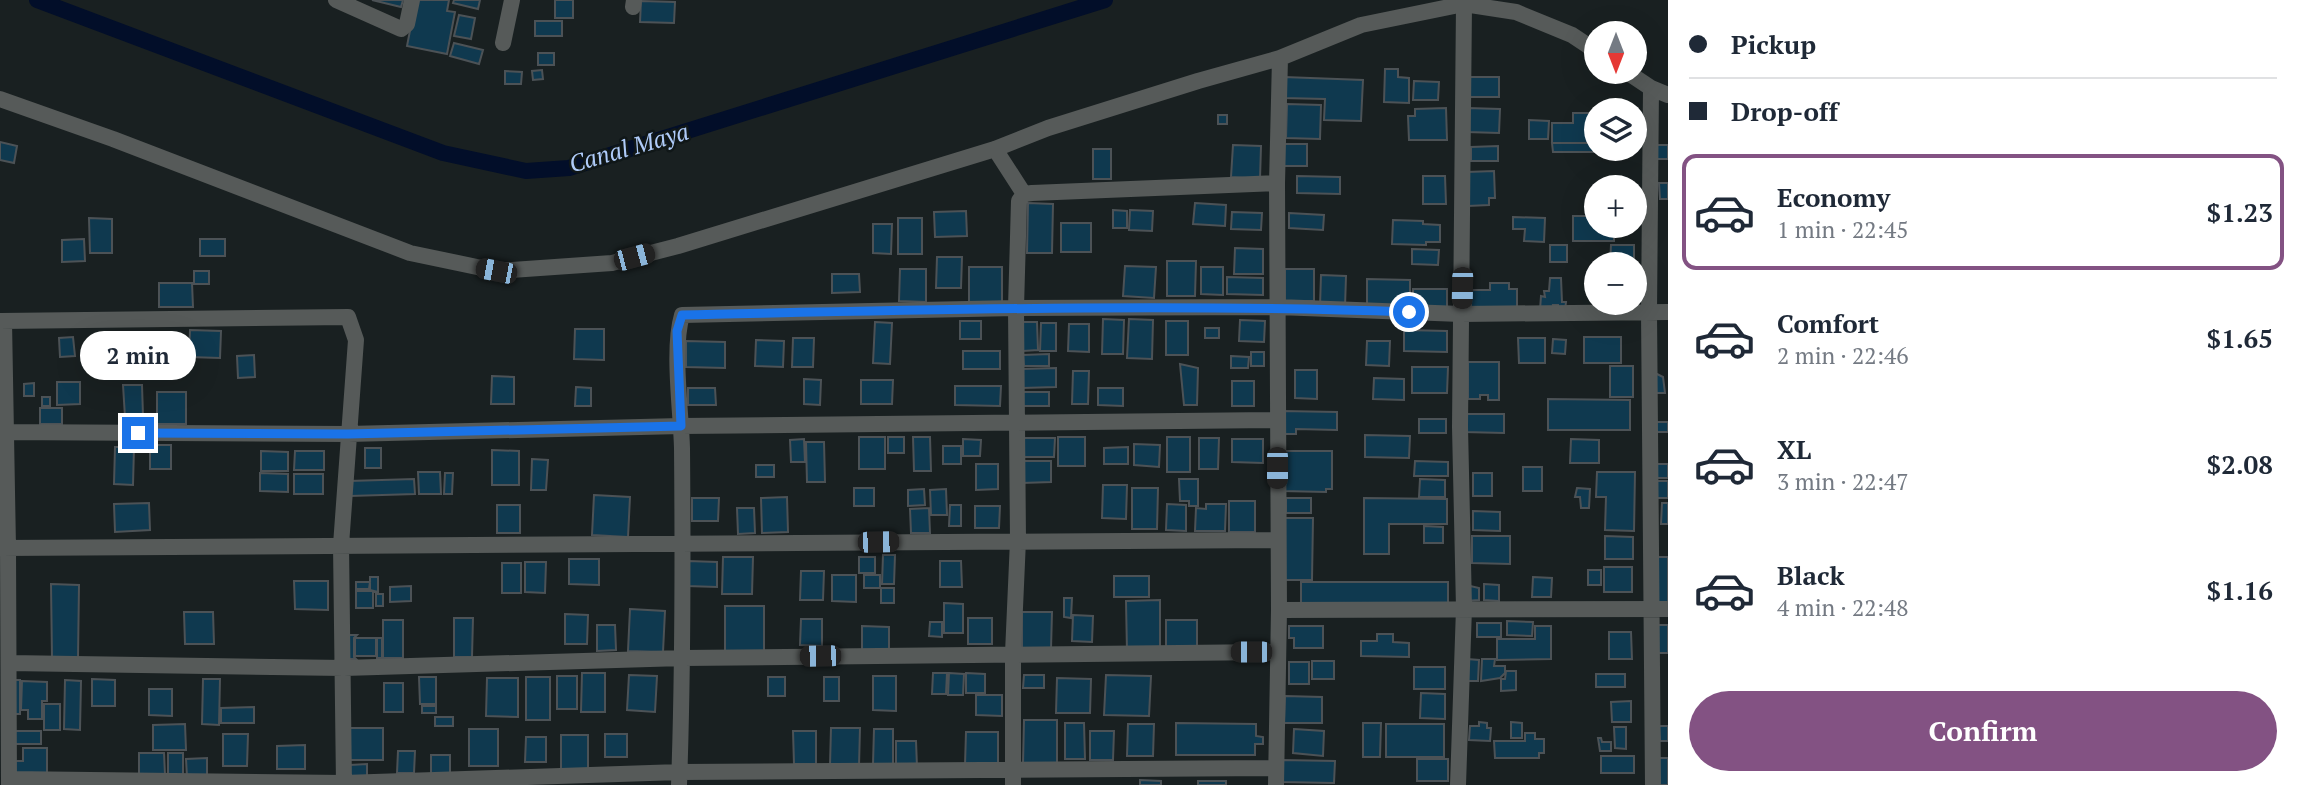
<!DOCTYPE html>
<html lang="en">
<head>
<meta charset="utf-8">
<style>
  body { margin:0; font-family:"PT Serif",serif; background:#f6f6f7; color:#1f2937; height:100vh; display:flex; flex-direction:column; font-size:26px; white-space:nowrap }
  * { box-sizing:border-box; margin:0 }
  p { font-size:23px; color:#747a83 }
  .icon { flex:none; width:38px; height:38px; fill:none; stroke:currentColor; stroke-width:2; stroke-linecap:round; stroke-linejoin:round }
  .map { position:relative; flex:1; overflow:hidden }
  .panel { display:flex; flex-direction:column; background:#fff; width:630px }
  .panel>* { flex:none }
  .hud { display:grid; align-content:center; height:154px; padding:0 21px; background:#fff }
  .needle { width:46px; rotate:180deg }
  .controls { position:absolute; left:1584px; top:21px; display:grid; gap:14px }
  .controls a { display:grid; place-items:center; width:63px; height:63px; border-radius:50%; background:#fff; box-shadow:0 7px 28px #0002; font-size:35px }
  .end { position:absolute; width:32px; height:32px; margin:-16px; border:9px solid #1a73e8; background:#fff; box-shadow:0 0 0 4px #fff }
  .from { border-radius:50% }
  .bubble { position:absolute; height:49px; border-radius:24px; background:#fff; box-shadow:0 7px 28px #0002; font-size:23px; font-weight:800; line-height:49px; text-align:center }
  .car { position:absolute; width:21px; height:42px; margin:-21px -10px; border-radius:9px; box-shadow:0 0 5px 2px #0007; background:linear-gradient(#222 24%,#8ab4d8 0 40%,#222 0 76%,#8ab4d8 0 86%,#222 0) }
  .hud b { display:flex; align-items:center; gap:24px; height:66px; font-size:26px }
  .hud b+b { border-top:2px solid #e0e1e3 }
  .hud i { width:18px; height:18px; background:#1f2937 }
  ul { padding:0; list-style:none }
  li { display:flex; align-items:center; gap:21px; height:116px; margin:0 14px 10px; padding:0 7px; border:4px solid transparent; border-radius:14px }
  li div { flex:1 }
  li b { display:block; font-size:26px }
  li em { font-style:normal; font-weight:800 }
  li.current { border-color:#835283 }
  li>.icon { width:63px; height:63px; stroke-width:1.5 }
  .cta { display:flex; gap:14px; margin-top:auto; padding:14px 21px }
  .cta a { flex:1; height:80px; border-radius:42px; background:#835283; color:#fff; font-size:28px; font-weight:800; line-height:80px; text-align:center }
  main { display:flex; flex:1; min-height:0 }
  .map>svg:first-child { display:block }
  .lines { fill:none; stroke-linecap:round; stroke-linejoin:round }
  .canal { stroke:#020e29; stroke-width:16 }
  .building { fill:#0f394f; stroke:#4c5256; stroke-width:2 }
  .street { stroke:#565a59; stroke-width:16 }
  .route { stroke:#1a73e8; stroke-width:9 }
  .labels { text-anchor:middle; stroke-width:5; stroke-linejoin:round; paint-order:stroke }
  .water-label { font-size:24px; font-style:italic; fill:#afcbf9; stroke:#101718 }
</style>
</head>
<body>
<main>
<div class="map">
<svg width="1668" height="785" viewBox="0 0 1668 785">
  <rect width="100%" height="100%" fill="#192021"/>
  <g class="lines">
    <!-- canal -->
    <path class="canal" d="M37,0L443,153L526,171L569,168L1105,0"/>
  </g>
  <!-- building -->
  <path class="building" d="M372,0H403L401,7Z
    M416,0H449L447,11L455,12L447,54L407,46Z
    M454,0H480L478,9L453,3Z
    M555,0H573V18H555Z
    M641,1L675,2L674,23L640,22Z
    M459,15L475,18L471,39L454,36Z
    M535,21H562V36H535Z
    M454,43L483,50L479,64L450,56Z
    M538,53H554V65H538Z
    M1385,69H1398V77L1409,78V103L1384,102Z
    M542,70L543,79L533,80L532,71Z
    M505,71L522,72L521,84H505Z
    M1284,77L1363,80L1361,121L1324,120L1325,99L1283,98Z
    M1470,77H1499V97H1470Z
    M1414,81L1439,82L1438,100H1413Z
    M1287,104L1321,105L1320,139L1286,138Z
    M1446,108L1447,140H1409L1408,116H1415V109Z
    M1467,108L1500,109L1499,133L1467,132Z
    M1573,113H1589V121H1596V143H1552V123H1573Z
    M1218,115H1227V124H1218Z
    M1529,120L1549,121L1548,139H1529Z
    M0,142L17,146L14,163L0,160Z
    M1552,143H1596V149H1606V152H1553Z
    M1284,144H1307V166H1284Z
    M1233,145L1261,146L1260,179L1231,177Z
    M1657,145H1668V159H1657Z
    M1498,146V161H1471V147Z
    M1093,149H1111V179H1093Z
    M1494,171L1495,198H1489V205L1468,206L1467,172Z
    M1297,176L1340,177V194L1297,193Z
    M1423,176H1445L1446,204H1423Z
    M1598,182H1634V187H1598Z
    M1659,183H1668V199H1660Z
    M1028,203L1053,204L1052,253H1027Z
    M1195,203L1226,205L1225,226L1193,224Z
    M1113,210L1127,211V228H1113Z
    M1130,210L1153,211L1152,231L1129,230Z
    M966,211L967,236L935,237L934,212Z
    M1232,212L1262,213L1261,230L1231,229Z
    M1289,213L1324,215L1323,230L1289,228Z
    M1573,216H1596V226H1634V230H1614V241H1573Z
    M1513,217L1545,218L1544,242L1524,241L1525,229H1513Z
    M89,218L112,219V253H90Z
    M898,218H922V254H898Z
    M1393,220L1423,221V224L1440,225V242H1426V245L1392,244Z
    M1061,223H1091V252H1061Z
    M873,224H892L891,254L873,253Z
    M84,239L85,261L62,262V240Z
    M200,239H225V256H200Z
    M1550,245H1567V262H1550Z
    M1611,245H1634V264H1610Z
    M1235,248L1263,249V274H1234Z
    M1412,249L1439,250L1438,265L1412,264Z
    M937,257H962L961,288H936Z
    M1167,261H1196L1195,296H1167Z
    M1125,266L1156,267L1154,298L1123,296Z
    M969,267H1002V303H969Z
    M1201,267H1223V295L1201,294Z
    M900,269H926V302L899,301Z
    M1285,269H1314V301H1285Z
    M194,271H209V284H194Z
    M832,274H859L860,292L832,293Z
    M1321,275L1346,276L1345,307L1320,306Z
    M1227,277L1263,278V295L1227,294Z
    M1550,278H1561L1562,302H1566L1565,310H1558V305H1553L1554,310H1540L1541,296L1545,297L1544,291H1549Z
    M1367,279L1410,280V309L1367,308Z
    M159,283H192L193,307H159Z
    M1490,283H1509V289H1517V309H1471V290H1490Z
    M1413,289H1447V309H1413Z
    M1103,319L1124,320L1123,354H1102Z
    M1129,319L1153,320L1152,359L1127,358Z
    M1240,320L1265,321L1264,342L1239,341Z
    M960,321H981V339H960Z
    M1166,321H1188V355H1166Z
    M875,322L892,323L890,364L873,363Z
    M1023,322H1037L1038,350L1023,351Z
    M1041,323H1056V351H1040Z
    M1069,324H1089V352L1068,351Z
    M1205,328H1219V338H1205Z
    M575,329H604V360L574,359Z
    M190,330L221,331L220,358L189,357Z
    M1404,330L1447,331V352L1404,351Z
    M73,337L75,356L60,357L59,338Z
    M1584,337H1621V363H1584Z
    M793,338H814L813,367H792Z
    M1518,338H1545V363H1519Z
    M1553,339L1566,340L1565,354L1552,353Z
    M756,340L784,341L783,367L755,366Z
    M686,341L725,342V368L686,367Z
    M1367,341H1390L1389,366L1366,365Z
    M963,351H1000V369H963Z
    M1251,352H1264V366H1251Z
    M1049,354V366H1024L1023,355Z
    M254,355L255,377L238,378L237,356Z
    M1231,356L1249,357L1248,368H1231Z
    M1468,362H1499V400H1488V395H1480V399H1468Z
    M1180,364L1198,368L1197,405H1184Z
    M1610,366H1633V397H1610Z
    M1412,367H1448L1447,393H1412Z
    M1056,368V387L1022,388V369Z
    M1295,370H1317V399L1295,398Z
    M1073,371H1089L1088,404H1072Z
    M1655,373L1663,377L1665,393H1655Z
    M492,376L514,377V404H491Z
    M1374,378L1404,379V400L1373,399Z
    M804,379L821,380L820,405L804,404Z
    M861,380H893L892,404H861Z
    M1232,381H1254V406H1232Z
    M57,382H80V404L57,405Z
    M34,383V396H24V384Z
    M123,385H142L143,416L125,417Z
    M955,386H1001L1000,406L955,405Z
    M576,387L591,388V406H575Z
    M688,388H715L716,405H688Z
    M1098,388H1123V406L1098,405Z
    M157,392H186V424H157Z
    M1020,392H1049V406H1020Z
    M42,397H50V406H42Z
    M1548,399L1630,400V430H1548Z
    M40,408H62V424H40Z
    M1282,411L1337,412V430L1296,429V434H1282Z
    M1464,414H1504V433L1464,432Z
    M1419,419H1446V433H1419Z
    M1655,422H1668V432H1654Z
    M1365,435L1410,436L1409,458L1365,457Z
    M859,437H885V469H859Z
    M888,437H904V453H888Z
    M913,437H930L931,471H914Z
    M1058,437H1085V466H1058Z
    M1167,437H1190V472H1167Z
    M1022,438H1055L1054,457H1022Z
    M1199,438H1219L1218,469H1199Z
    M804,439L805,462H791L790,440Z
    M963,439L981,440L980,456H963Z
    M1232,439H1263V463L1232,462Z
    M1571,439L1599,440V463H1570Z
    M806,442H824L825,482H807Z
    M1134,444L1160,445L1159,467L1134,465Z
    M150,445H171V469H150Z
    M943,446H961V464H943Z
    M115,447H134L133,485L114,484Z
    M1128,447V464H1104V448Z
    M365,448H381V468H365Z
    M492,450L519,451V485H492Z
    M261,451L288,452V471H261Z
    M295,451H324V470H294Z
    M1283,451H1332V489H1326V492L1282,491Z
    M532,459L548,460L546,490H531Z
    M1022,461H1051V482L1022,483Z
    M1415,461L1448,462V476H1414Z
    M976,464H998V489L976,490Z
    M1655,464H1668V478H1655Z
    M756,465H774V477H756Z
    M1523,467H1542V491H1523Z
    M418,472H440L441,494H419Z
    M1597,472H1635L1634,531L1605,530L1606,497H1596Z
    M260,473L288,474V492L260,491Z
    M445,473H453L452,494H444Z
    M1473,473H1492V496H1473Z
    M294,474H323V494H294Z
    M414,479L415,494L350,496L349,481Z
    M1179,479H1198V506H1189V501H1180Z
    M1420,479L1445,480V497H1419Z
    M1654,481H1668V498H1653Z
    M1103,485H1127L1126,519L1102,518Z
    M854,488H874V506H854Z
    M1132,488H1158L1157,529H1132Z
    M1577,488L1590,489L1589,508H1581L1580,497H1575Z
    M924,489L925,505L908,506V490Z
    M946,489L947,515H931L930,490Z
    M594,495L630,497L628,537L592,535Z
    M787,497L788,532L762,533L761,498Z
    M692,498H719L718,521H692Z
    M1286,498H1311V513H1286Z
    M1364,498L1447,499V524H1389V554H1364Z
    M1229,501H1255V532H1229Z
    M149,503L150,530L115,532L114,504Z
    M1662,503H1668V524H1661Z
    M1167,504L1186,505V531L1166,530Z
    M1206,504H1226L1225,531H1195L1196,508L1206,509Z
    M497,505H520V533H497Z
    M950,505H961V526H949Z
    M975,506H1000L999,528H975Z
    M737,508H754L755,533L738,534Z
    M929,508L930,533H911L910,509Z
    M1473,511L1500,512V531L1473,530Z
    M1285,518H1313L1312,580H1280Z
    M1424,526L1443,527V543H1424Z
    M1472,536H1510V564L1472,563Z
    M1605,536L1633,537V559H1605Z
    M883,555H895L894,584H882Z
    M723,557H753L752,594H722Z
    M859,557H875V573H859Z
    M1658,557H1668V603H1654Z
    M569,559H599V585L569,584Z
    M688,561L717,562V587L687,586Z
    M940,561H961L962,587H940Z
    M525,562H546L545,593L525,592Z
    M502,563H521V593H502Z
    M1604,567H1632V592H1604Z
    M1588,570H1601V585H1588Z
    M801,571H824L823,600H800Z
    M832,575H856V602L832,601Z
    M864,575H880V588H864Z
    M1114,576H1149V597H1114Z
    M370,577H378V592L370,590Z
    M1533,577L1552,578L1551,597H1532Z
    M294,581H328V610L295,609Z
    M356,582H370L369,589H356Z
    M1301,582H1448V605H1301Z
    M51,584L79,585L78,658H52Z
    M1484,584L1499,585V601L1484,600Z
    M1466,585L1479,588V600L1466,601Z
    M411,586V601L390,602V587Z
    M881,588H894V603H881Z
    M356,591H373V608H356Z
    M376,594H383V606H376Z
    M1064,598H1072L1071,618L1064,617Z
    M1160,600V652H1127L1126,601Z
    M944,603L963,604V633H944Z
    M725,606H764V651H725Z
    M630,609L665,611L663,652L628,651Z
    M184,612H213L214,644H185Z
    M1022,612H1052L1051,649L1022,648Z
    M565,614L588,615L587,644H565Z
    M1073,615L1093,616L1092,642L1072,641Z
    M454,618H473L472,657H454Z
    M968,618H992V644H968Z
    M801,619H822V646L800,645Z
    M383,620H403V658H383Z
    M1166,620H1197V648L1166,647Z
    M1507,621L1533,622L1532,636L1507,635Z
    M930,622H942V637L929,636Z
    M1477,623H1501V637H1477Z
    M597,625H615L616,650L597,651Z
    M1653,625H1668V653H1654Z
    M862,626L889,627V653H862Z
    M1289,626H1323V648H1294V638H1289Z
    M1535,626H1551V659L1497,660V639H1535Z
    M1609,632H1631L1632,659H1609Z
    M1377,634H1393V642L1409,643V657L1361,656V641H1377Z
    M346,635H357L354,638V657L356,659H346Z
    M355,638H376V656H355Z
    M377,638H382V658H377Z
    M1467,659L1479,660L1478,681H1467Z
    M1482,659H1495L1494,666H1505V673L1500,678L1481,681Z
    M1312,661H1334V679H1312Z
    M1289,662H1309V684H1289Z
    M1414,667H1445V689H1414Z
    M1506,671H1516V690L1501,691V679H1505Z
    M582,673H605V712H581Z
    M933,673H947L946,694H932Z
    M949,673L964,674L963,695H948Z
    M966,673L985,674V693H966Z
    M1596,674H1625V687H1596Z
    M629,675L657,676L655,712L627,710Z
    M1024,675H1044V688H1023Z
    M1106,675L1151,676L1149,716L1104,715Z
    M557,676H577V709H557Z
    M873,676H896V711L873,710Z
    M419,677H436V704H420Z
    M526,677H550V720H526Z
    M768,677H785V696H768Z
    M824,677H839V701H824Z
    M487,678H518V717L486,716Z
    M1057,678L1091,679L1090,713H1056Z
    M92,679L115,680V706H92Z
    M203,679H220L219,725L202,724Z
    M11,680H20V714H11Z
    M65,680L81,681L80,730L64,729Z
    M22,681L47,682V701H42V719H28V710H21Z
    M384,683H403V712H384Z
    M149,689H172V716L149,715Z
    M1421,693L1445,694V719L1420,718Z
    M976,695H1002V716L976,715Z
    M1285,696L1322,697V723H1284Z
    M1631,701V722H1612L1611,702Z
    M44,704H60V730H44Z
    M422,706H436V713H422Z
    M254,707V723H221V708Z
    M435,717H453V726H435Z
    M1024,720H1057V765L1023,764Z
    M1479,722L1487,723V728H1491L1490,741L1469,740L1470,726H1479Z
    M1511,722L1522,723V738H1511Z
    M1065,723H1084L1085,759H1065Z
    M1176,723L1256,724V736L1263,737V744H1255V755H1176Z
    M1363,723H1381L1380,757H1363Z
    M185,724L186,750H153V725Z
    M1128,724H1154L1153,756H1127Z
    M1386,724H1444V757H1386Z
    M1659,726H1668V741H1660Z
    M1614,727H1626V749L1615,748Z
    M350,728H383V760H350Z
    M831,728H860L859,766L830,765Z
    M469,729H498V766H469Z
    M874,729H893V764H873Z
    M1294,729L1324,731L1323,756L1293,753Z
    M12,731H41V744H12Z
    M793,731H816V764H794Z
    M1090,731H1114L1113,760H1090Z
    M966,732H998V765H965Z
    M1525,733H1535V739H1544V753H1539V758H1495L1494,741H1525Z
    M223,734H248L247,766H223Z
    M605,734H627V757H605Z
    M561,735H588V769H561Z
    M526,737H546V762H525Z
    M1598,738H1601L1602,742H1611V751H1600Z
    M896,741H916L917,767L896,766Z
    M305,745V769H277V746Z
    M23,748H47V774H11V761H23Z
    M398,751H415L414,773H397Z
    M139,753H164L165,775H139Z
    M168,753H183V778H168Z
    M431,755H450V775H431Z
    M1601,756H1634V773H1601Z
    M207,758V777H187L186,759Z
    M1655,758H1668V785H1655Z
    M1417,759H1448V781H1417Z
    M1282,760L1335,761L1334,783L1281,782Z
    M367,764V778L350,779V765Z
    M1140,780L1161,781V785H1140Z
    M1198,781H1226V785H1198Z"/>
  <g class="lines">
    <!-- street -->
    <path class="street" d="M336,0L401,29L407,24L412,0
      M633,7L634,0
      M503,43L512,0
      M1627,72L1651,88L1668,95
      M1651,88L1649,312L1653,785
      M0,99L113,139L410,253L496,271L612,263L678,246L995,149L1048,128L1198,81L1280,58L1361,25L1464,4L1516,12L1572,35L1596,51
      M995,149L1024,194
      M0,321L348,317L356,340L341,545L344,785
      M4,321L8,548L9,785
      M0,432L348,434L681,426L1277,420
      M0,548L1277,540
      M1279,610L1668,609
      M9,663L344,668L683,658L1277,652
      M9,779L344,783L680,772L1276,768
      M679,785C683,673 683,560 682,448C681,410 672,349 682,315L1016,308L1278,307L1461,314L1668,312
      M1013,785V653L1018,540L1016,308L1019,201L1024,194L1032,193L1277,183
      M1276,785L1279,610L1277,183L1280,58
      M1458,785L1464,608L1460,427L1464,4"/>
  </g>
  <g class="lines">
    <!-- route -->
    <path class="route" d="M138,433L348,434L681,426L677,331L682,315C924,310 1166,303 1409,312"/>
  </g>
  <g class="labels">
    <!-- water labels -->
    <g class="water-label">
      <text transform="translate(629 148) rotate(-16)" y="8">Canal Maya</text>
    </g>
  </g>
</svg>
<div class="controls">
<a><svg class="needle" viewBox="-14 -14 28 28"><path d="M0-13l5 13h-10z" fill="#e53935"/><path d="M0 13l5-13h-10z" fill="#747a83"/></svg></a>
<a><svg class="icon" aria-label="layers" viewBox="0 0 24 24"><path d="M12 4l9 5-9 5-9-5zM3 14l9 5 9-5"/></svg></a>
<a>+</a>
<a>−</a>
</div>
<i class="end from" style="left:1409px;top:312px"></i>
<i class="end" style="left:138px;top:433px"></i>
<div class="bubble" style="left:80px;top:331px;width:116px">2 min</div>
<i class="car" style="left:634px;top:257px;rotate:75deg"></i>
<i class="car" style="left:496px;top:271px;rotate:281deg"></i>
<i class="car" style="left:1462px;top:288px;rotate:181deg"></i>
<i class="car" style="left:1277px;top:468px;rotate:180deg"></i>
<i class="car" style="left:878px;top:542px;rotate:89deg"></i>
<i class="car" style="left:1251px;top:652px;rotate:270deg"></i>
<i class="car" style="left:820px;top:656px;rotate:269deg"></i>
</div>
<section class="panel">
<div class="hud">
<b><i class="from"></i>Pickup</b>
<b><i></i>Drop-off</b>
</div>
<ul>
<li class="current"><svg class="icon" aria-label="car" viewBox="0 0 24 24"><path d="M5 17H2v-5l4-1 3-4h7l3 4 3 1v5h-3M9 17h6M6 11h13"/><circle cx="7" cy="17" r="2"/><circle cx="17" cy="17" r="2"/></svg><div><b>Economy</b><p>1 min · 22:45</p></div><em>$1.23</em></li>
<li><svg class="icon" aria-label="car" viewBox="0 0 24 24"><path d="M5 17H2v-5l4-1 3-4h7l3 4 3 1v5h-3M9 17h6M6 11h13"/><circle cx="7" cy="17" r="2"/><circle cx="17" cy="17" r="2"/></svg><div><b>Comfort</b><p>2 min · 22:46</p></div><em>$1.65</em></li>
<li><svg class="icon" aria-label="car" viewBox="0 0 24 24"><path d="M5 17H2v-5l4-1 3-4h7l3 4 3 1v5h-3M9 17h6M6 11h13"/><circle cx="7" cy="17" r="2"/><circle cx="17" cy="17" r="2"/></svg><div><b>XL</b><p>3 min · 22:47</p></div><em>$2.08</em></li>
<li><svg class="icon" aria-label="car" viewBox="0 0 24 24"><path d="M5 17H2v-5l4-1 3-4h7l3 4 3 1v5h-3M9 17h6M6 11h13"/><circle cx="7" cy="17" r="2"/><circle cx="17" cy="17" r="2"/></svg><div><b>Black</b><p>4 min · 22:48</p></div><em>$1.16</em></li>
</ul>
<div class="cta"><a>Confirm</a></div>
</section>
</main>
</body>
</html>
